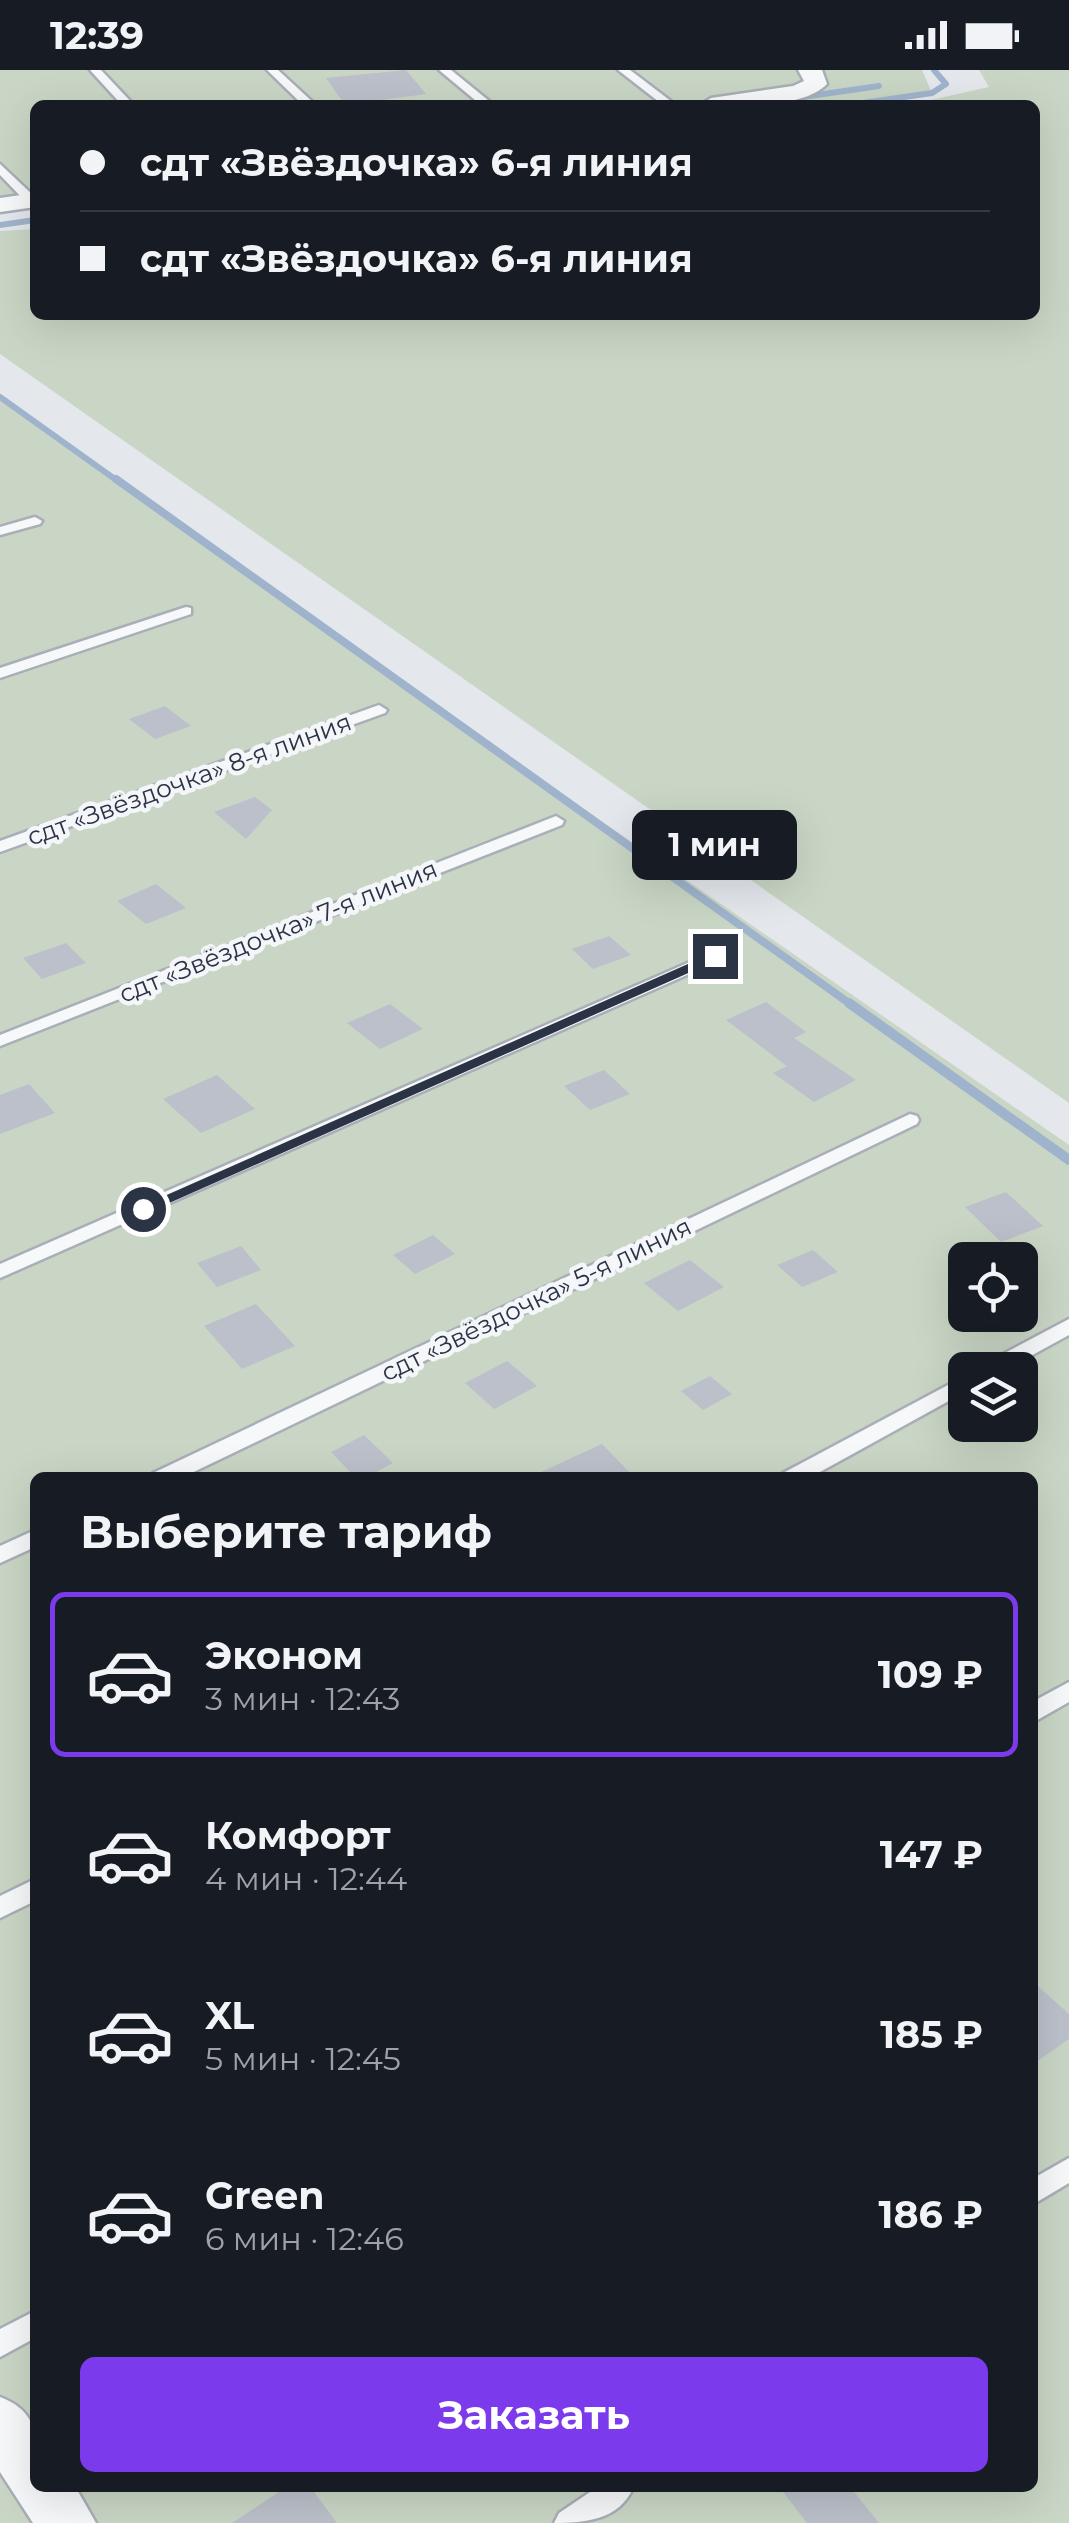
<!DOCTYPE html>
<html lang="ru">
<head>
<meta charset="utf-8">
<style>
  body { margin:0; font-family:Montserrat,sans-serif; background:#20242c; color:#f1f3f6; height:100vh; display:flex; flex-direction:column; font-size:38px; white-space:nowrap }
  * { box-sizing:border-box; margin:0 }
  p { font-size:32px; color:#9ea1a6 }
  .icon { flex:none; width:55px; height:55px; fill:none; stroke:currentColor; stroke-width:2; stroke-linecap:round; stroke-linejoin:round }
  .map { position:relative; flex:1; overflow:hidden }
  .panel { position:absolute; left:30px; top:1402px; width:1008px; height:1020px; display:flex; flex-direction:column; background:#171b24; border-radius:15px; box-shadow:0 10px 40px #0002 }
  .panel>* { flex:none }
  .hud { position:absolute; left:30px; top:30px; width:1010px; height:220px; border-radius:15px; box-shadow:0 10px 40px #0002; display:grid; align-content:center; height:220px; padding:0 50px; background:#171b24 }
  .fabs { position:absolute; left:948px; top:1172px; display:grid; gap:20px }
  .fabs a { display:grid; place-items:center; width:90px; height:90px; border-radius:15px; background:#171b24; box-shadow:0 10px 40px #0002; font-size:50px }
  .end { position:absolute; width:45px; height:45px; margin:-22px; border:12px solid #2b3445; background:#fff; box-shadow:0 0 0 5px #fff }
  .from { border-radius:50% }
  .bubble { position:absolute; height:70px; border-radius:15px; background:#171b24; box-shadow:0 10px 40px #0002; font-size:32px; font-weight:700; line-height:70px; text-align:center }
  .hud b { display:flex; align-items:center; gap:35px; height:95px; font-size:38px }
  .hud b+b { border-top:2px solid #363941 }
  .hud i { width:25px; height:25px; background:#f1f3f6 }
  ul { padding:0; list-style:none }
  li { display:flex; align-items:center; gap:30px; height:165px; margin:0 20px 15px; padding:0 30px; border:5px solid transparent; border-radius:15px }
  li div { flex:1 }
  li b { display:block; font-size:38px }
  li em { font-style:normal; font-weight:700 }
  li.active { border-color:#7c3aed }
  li>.icon { width:90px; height:90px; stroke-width:1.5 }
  h2 { padding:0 50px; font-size:45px; line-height:120px }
  .cta { display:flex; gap:20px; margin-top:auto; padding:20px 50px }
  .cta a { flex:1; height:115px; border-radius:15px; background:#7c3aed; color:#fff; font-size:40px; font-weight:700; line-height:115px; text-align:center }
  .status { display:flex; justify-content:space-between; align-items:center; height:70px; padding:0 50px; background:#171b24; direction:ltr }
  .status svg { height:28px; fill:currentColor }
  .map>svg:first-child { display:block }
  .green { fill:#c9d6c5; fill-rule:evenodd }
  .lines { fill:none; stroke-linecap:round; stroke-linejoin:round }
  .stream-far2 { stroke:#9fb4cc; stroke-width:6 }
  .stream-far1 { stroke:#9fb4cc; stroke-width:8 }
  .stream { stroke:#9fb4cc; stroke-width:10 }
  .building { fill:#bbc0ca }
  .lane-casing { stroke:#a9aeb7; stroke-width:5 }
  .street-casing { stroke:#a9aeb7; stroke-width:5 }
  .lane { fill:#f7f8fa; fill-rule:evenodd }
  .street { fill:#f7f8fa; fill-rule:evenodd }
  .route { fill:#2b3445 }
  .labels { text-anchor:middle; stroke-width:9; stroke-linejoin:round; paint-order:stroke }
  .street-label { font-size:25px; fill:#2b3445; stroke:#f4f6f9 }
</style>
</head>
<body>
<div class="status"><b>12:39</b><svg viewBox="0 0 49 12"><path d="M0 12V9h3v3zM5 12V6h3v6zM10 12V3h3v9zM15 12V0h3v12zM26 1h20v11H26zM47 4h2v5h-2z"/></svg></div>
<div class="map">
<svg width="1069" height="2453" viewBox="0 0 1069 2453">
  <rect width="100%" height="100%" fill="#e4e7ec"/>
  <!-- green -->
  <path class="green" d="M0,0H922L932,23L849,35H745L850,20L847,18L719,35H35V131L0,136Z
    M979,0H1069V1033L0,284V161L35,159V245H1035V35H908L989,17Z
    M0,327L356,581L1069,1075V2453H0ZM965,1190H1020V1245H965ZM965,1300H1020V1355H965ZM35,1408H1032V2418H35Z"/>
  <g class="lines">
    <!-- stream-far2 -->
    <path class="stream-far2" d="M796,28L879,16
      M849,35L932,23L946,14L934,0
      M0,155L35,150
      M0,327L119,412"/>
    <!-- stream-far1 -->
    <path class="stream-far1" d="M116,409L853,936"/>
    <!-- stream -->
    <path class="stream" d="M849,933L1069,1090"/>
  </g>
  <!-- building -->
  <path class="building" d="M406,0L426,24L345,35L326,8Z
    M165,636L191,656L155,669L129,649Z
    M255,727L272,740L246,769L214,742Z
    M156,814L186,838L146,854L117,831Z
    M609,866L631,885L593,899L572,879Z
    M66,873L86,893L42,909L23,888Z
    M766,932L806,962L794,968L856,1010L814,1032L773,1003L787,996L726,950Z
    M390,934L423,959L380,979L347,953Z
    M604,1000L630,1024L590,1040L564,1016Z
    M217,1005L255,1039L201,1063L163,1029Z
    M29,1014L55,1043L0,1064V1025Z
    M1006,1122L1043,1156L1001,1172L965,1137Z
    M433,1165L455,1184L415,1204L393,1185Z
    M241,1176L261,1200L217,1217L197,1193Z
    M813,1180L838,1202L802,1217L777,1195Z
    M690,1190L724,1217L678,1241L644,1213Z
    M256,1234L295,1276L242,1299L204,1256Z
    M507,1291L537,1316L494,1339L465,1313Z
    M710,1306L732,1324L703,1340L681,1321Z
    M364,1365L393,1393L365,1408H356L331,1382Z
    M602,1374L635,1408H528Z
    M1032,1911L1069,1944V1969L1032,1995Z
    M285,2418H311L337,2453H232Z
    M780,2418H851L879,2453H807Z"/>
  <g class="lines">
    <defs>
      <path id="lane" d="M90,0H101L134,35H122Z
        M267,0H278L316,35H303Z
        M439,0H451L494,35H481Z
        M618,0H630L676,35H663Z
        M0,94L35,127V133H27L0,105Z
        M35,447L42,451L40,454L0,465V457Z
        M186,537L191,538V544L0,608V598Z
        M379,635L387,640L385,643L0,782V771Z
        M556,746L564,751L562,755L0,976V965Z
        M715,881L724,886L721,890L0,1208V1194Z
        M910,1044L917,1046L919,1050L917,1054L181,1408H151L153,1403Z
        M1069,1249V1265L1005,1300H979L982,1295Z
        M965,1306V1322L809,1408H781L783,1403Z
        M35,1460V1477L0,1493V1476Z
        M1069,1612V1632L1032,1653V1632Z
        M35,1809V1831L0,1848V1826Z
        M1069,2088V2113L1032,2135V2109Z
        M35,2241V2268L0,2287V2259Z
        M596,2418H633C619,2450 585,2453 554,2453L559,2443Z"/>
      <path id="street" d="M798,0H822L827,14C802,40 734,35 700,35L711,28L793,16L804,11Z
        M35,123V137L0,142V128Z
        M0,2327C45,2344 35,2376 35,2418H76L96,2453H33L0,2402Z"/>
    </defs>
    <!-- lane casing -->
    <use href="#lane" class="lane-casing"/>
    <!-- street casing -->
    <use href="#street" class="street-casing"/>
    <!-- lane -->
    <use href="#lane" class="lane"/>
    <!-- street -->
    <use href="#street" class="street"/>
  </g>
  <!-- route -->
  <path class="route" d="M715,882L722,886L720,889L149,1142L135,1139Z"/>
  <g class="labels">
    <!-- street labels -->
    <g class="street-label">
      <text transform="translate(189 709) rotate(-20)" y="9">сдт «Звёздочка» 8-я линия</text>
      <text transform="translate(278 861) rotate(-22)" y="9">сдт «Звёздочка» 7-я линия</text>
      <text transform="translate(536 1229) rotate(-26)" y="9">сдт «Звёздочка» 5-я линия</text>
    </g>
  </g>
</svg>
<div class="fabs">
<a><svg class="icon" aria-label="locate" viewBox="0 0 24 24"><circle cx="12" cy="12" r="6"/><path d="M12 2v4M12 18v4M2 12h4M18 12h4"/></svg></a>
<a><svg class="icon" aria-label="layers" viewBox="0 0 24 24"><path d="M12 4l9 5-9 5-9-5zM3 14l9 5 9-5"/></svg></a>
</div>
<i class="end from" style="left:143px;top:1139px"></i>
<i class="end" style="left:715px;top:886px"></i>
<div class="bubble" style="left:632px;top:740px;width:165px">1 мин</div>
<div class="hud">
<b><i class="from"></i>сдт «Звёздочка» 6-я линия</b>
<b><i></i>сдт «Звёздочка» 6-я линия</b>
</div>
<section class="panel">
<h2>Выберите тариф</h2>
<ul>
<li class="active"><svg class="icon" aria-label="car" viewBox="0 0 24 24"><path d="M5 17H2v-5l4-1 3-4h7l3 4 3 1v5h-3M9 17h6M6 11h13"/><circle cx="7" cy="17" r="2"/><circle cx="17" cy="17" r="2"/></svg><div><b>Эконом</b><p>3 мин · 12:43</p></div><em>109 ₽</em></li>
<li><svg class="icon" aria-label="car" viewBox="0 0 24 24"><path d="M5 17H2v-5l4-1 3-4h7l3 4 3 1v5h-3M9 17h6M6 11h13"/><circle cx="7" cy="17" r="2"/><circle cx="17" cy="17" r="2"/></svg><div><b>Комфорт</b><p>4 мин · 12:44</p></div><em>147 ₽</em></li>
<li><svg class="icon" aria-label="car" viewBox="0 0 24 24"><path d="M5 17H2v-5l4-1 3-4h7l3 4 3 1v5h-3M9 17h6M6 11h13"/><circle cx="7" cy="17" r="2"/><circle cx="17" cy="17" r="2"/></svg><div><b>XL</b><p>5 мин · 12:45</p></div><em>185 ₽</em></li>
<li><svg class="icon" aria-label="car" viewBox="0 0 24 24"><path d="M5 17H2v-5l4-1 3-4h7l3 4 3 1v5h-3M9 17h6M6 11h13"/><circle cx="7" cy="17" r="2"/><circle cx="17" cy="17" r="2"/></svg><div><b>Green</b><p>6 мин · 12:46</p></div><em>186 ₽</em></li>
</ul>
<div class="cta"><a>Заказать</a></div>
</section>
</div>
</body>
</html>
